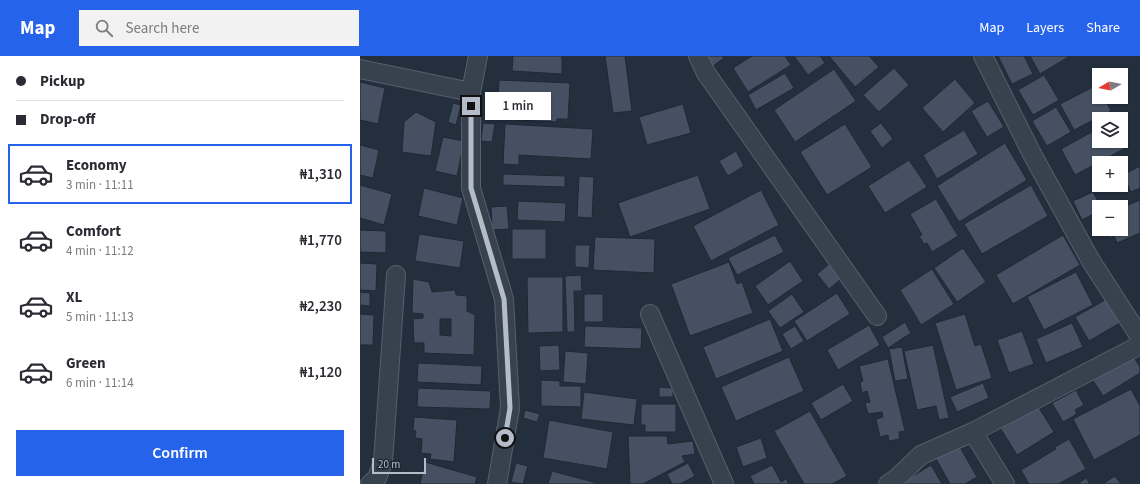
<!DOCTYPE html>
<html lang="en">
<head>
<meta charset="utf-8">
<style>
  body { margin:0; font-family:"Source Sans 3",sans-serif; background:#f2f2f3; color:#2b2b33; height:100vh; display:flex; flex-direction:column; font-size:15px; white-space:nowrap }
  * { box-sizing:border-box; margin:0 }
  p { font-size:13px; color:#7c7c81 }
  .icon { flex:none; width:22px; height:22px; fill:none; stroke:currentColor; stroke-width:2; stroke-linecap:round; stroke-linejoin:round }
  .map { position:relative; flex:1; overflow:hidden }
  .panel { display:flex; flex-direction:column; background:#fff; width:360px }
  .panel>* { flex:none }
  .top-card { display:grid; align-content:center; height:88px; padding:0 16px; background:#fff }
  .needle { width:26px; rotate:260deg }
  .tools { position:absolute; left:732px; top:12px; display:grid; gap:8px }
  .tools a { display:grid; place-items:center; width:36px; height:36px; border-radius:0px; background:#fff; box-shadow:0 1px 3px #0004; font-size:20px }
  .scale { position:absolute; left:12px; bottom:10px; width:54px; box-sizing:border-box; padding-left:4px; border:2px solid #b4bcc9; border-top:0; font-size:11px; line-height:14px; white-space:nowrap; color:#b4bcc9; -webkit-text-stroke:3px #1d2633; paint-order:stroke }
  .end { position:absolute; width:18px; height:18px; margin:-9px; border:5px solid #b4bcc9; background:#111; box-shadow:0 0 0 2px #111 }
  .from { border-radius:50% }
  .bubble { position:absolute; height:28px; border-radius:0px; background:#fff; box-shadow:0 1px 3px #0004; font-size:13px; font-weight:600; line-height:28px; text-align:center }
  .top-card b { display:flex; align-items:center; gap:14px; height:38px; font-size:15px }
  .top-card b+b { border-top:1px solid #e1e1e2 }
  .top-card i { width:10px; height:10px; background:#2b2b33 }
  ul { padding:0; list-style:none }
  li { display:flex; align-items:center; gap:12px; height:60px; margin:0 8px 6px; padding:0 8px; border:2px solid transparent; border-radius:0px }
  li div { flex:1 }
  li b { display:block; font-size:15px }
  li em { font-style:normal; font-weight:600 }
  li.on { border-color:#2563eb }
  li>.icon { width:36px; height:36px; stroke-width:1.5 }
  .action { display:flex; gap:8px; margin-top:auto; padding:8px 16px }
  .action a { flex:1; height:46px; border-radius:0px; background:#2563eb; color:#fff; font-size:16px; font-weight:600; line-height:46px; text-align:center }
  header { display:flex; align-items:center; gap:24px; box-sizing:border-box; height:56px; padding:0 20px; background:#2563eb; color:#fff }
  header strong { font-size:19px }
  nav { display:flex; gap:22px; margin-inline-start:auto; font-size:14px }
  .search { width:280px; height:36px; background:#f2f2f3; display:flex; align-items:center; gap:10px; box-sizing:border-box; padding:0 14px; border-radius:0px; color:#7c7c81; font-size:15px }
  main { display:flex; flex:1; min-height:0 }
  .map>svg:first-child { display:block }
  .building { fill:#455162; stroke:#1f2835; fill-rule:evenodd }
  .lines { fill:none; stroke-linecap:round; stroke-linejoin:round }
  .minor-casing { stroke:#565f6c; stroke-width:20 }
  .minor { stroke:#38414e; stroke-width:18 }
  .route { stroke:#b4bcc9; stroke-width:5 }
</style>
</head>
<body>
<header>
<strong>Map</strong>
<div class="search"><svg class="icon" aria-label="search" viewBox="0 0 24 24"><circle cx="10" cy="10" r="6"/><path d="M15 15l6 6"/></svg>Search here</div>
<nav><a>Map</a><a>Layers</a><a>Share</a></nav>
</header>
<main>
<section class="panel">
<div class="top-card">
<b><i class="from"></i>Pickup</b>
<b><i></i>Drop-off</b>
</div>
<ul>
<li class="on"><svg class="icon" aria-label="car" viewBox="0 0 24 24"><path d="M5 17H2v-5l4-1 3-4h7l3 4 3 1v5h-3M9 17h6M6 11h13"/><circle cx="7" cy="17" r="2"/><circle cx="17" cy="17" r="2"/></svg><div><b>Economy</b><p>3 min · 11:11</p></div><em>₦1,310</em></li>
<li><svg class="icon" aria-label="car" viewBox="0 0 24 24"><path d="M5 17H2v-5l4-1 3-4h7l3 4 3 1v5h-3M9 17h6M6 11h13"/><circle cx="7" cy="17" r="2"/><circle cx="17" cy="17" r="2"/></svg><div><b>Comfort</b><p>4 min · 11:12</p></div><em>₦1,770</em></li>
<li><svg class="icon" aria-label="car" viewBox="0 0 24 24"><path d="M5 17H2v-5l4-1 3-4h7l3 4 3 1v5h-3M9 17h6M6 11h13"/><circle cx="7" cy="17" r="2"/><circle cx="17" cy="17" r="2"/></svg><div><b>XL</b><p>5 min · 11:13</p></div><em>₦2,230</em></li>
<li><svg class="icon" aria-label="car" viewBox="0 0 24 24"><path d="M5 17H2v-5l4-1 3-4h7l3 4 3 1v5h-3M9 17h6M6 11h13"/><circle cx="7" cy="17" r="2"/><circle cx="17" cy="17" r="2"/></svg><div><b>Green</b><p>6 min · 11:14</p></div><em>₦1,120</em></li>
</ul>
<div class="action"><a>Confirm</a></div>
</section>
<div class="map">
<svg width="780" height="428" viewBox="0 0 780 428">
  <rect width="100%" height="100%" fill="#242f3e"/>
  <!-- building -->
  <path class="building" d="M153,0H202V18L152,15Z
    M245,0H265L272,55L253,57Z
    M348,0H362L364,2L353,10L347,1Z
    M392,0H425L431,9L388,36L373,12Z
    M434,0H460L465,7L448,19Z
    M469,0H509L519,11L495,31Z
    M638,0H664L673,18L652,28Z
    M670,0H710L680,18Z
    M534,12L549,29L519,56L503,39Z
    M474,13L496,45L435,86L414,54Z
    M425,17L434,32L396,54L388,39Z
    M684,19L699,44L673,59L658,34Z
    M595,23L615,47L583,76L562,52Z
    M139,24L210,27L208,63H197V66L158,64L159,43L138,42Z
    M739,24V41H744L751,55L714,74L700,48L733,31L731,28Z
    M0,26L25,32L18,68L0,64Z
    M628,45L644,71L627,81L611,55Z
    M93,47L101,49L96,69L88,66Z
    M323,48L331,77L287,89L279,61Z
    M696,51L711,76L687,90L672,65Z
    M56,56L76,66L71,100L42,96L44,66Z
    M123,67L135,68L132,86L121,85Z
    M521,67L533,83L522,92L510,75Z
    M145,68L233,73L231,103L159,99V109L143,108Z
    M485,68L512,111L467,139L440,96Z
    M739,72V85H761V75L769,90L715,119L701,93Z
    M604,74L618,98L577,123L563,99Z
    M83,81L104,85L97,120L75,115Z
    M645,87L667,124L599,166L577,130Z
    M0,89L19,94L13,122L0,119Z
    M376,95L384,110L368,120L359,105Z
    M549,104L567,131L525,157L508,130Z
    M780,110V132L771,136L763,119Z
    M143,118L205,120V131L143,129Z
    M338,119L350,153L270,181L258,147Z
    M219,120L234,121L232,162L217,161Z
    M0,129L32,138L24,169L0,162Z
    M671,129L688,160L622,198L604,168Z
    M64,132L103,142L97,169L58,160Z
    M401,134L419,169L351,205L333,170Z
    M733,136L741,151H739V155L722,164L713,145Z
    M576,143L598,180L572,196L567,187L564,188L559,180L562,179L550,158Z
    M780,144V177L757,187L754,180L750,182L746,173H761V152Z
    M158,145L206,147L205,166L157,164Z
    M147,150L149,173L132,174L131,151Z
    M152,173H186V203H152Z
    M0,174L26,175V197L0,196Z
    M59,178L104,185L100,212L55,205Z
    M415,179L424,196L377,219L368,202Z
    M703,179L720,209L653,248L636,219Z
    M235,181L295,183L294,217L233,214Z
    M215,189H230L229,212L215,211Z
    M603,192L626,226L597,246L574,212Z
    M430,205L443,225L408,249L395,230Z
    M369,206L377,228L382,226L393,257L330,280L311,228Z
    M0,207L17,208L16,235L0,234Z
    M469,208L481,223L469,233L457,218Z
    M572,213L594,248L561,269L540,234Z
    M716,216L733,249L684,274L667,241Z
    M221,219L222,235H214L215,276H207L205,220Z
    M167,221H203V276L168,277Z
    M53,223L69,226L72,236L95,234L96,239L107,240V255L115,259L114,299L64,297V287H54L53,263L63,262V258L52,257ZM80,263H91V280L80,279Z
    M0,236L10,237V250L0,249Z
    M477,237L490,258L447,285L434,265Z
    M224,238H243V266H224Z
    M432,238L444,256L420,272L408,255Z
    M752,240L765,264L729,285L715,261Z
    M0,258L14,259L13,289H0Z
    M605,258L615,290L621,288L632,322L596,334L575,267Z
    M410,263L423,295L356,323L343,291Z
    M545,266L551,277L528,292L522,281Z
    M712,267L723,291L686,307L676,283Z
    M509,269L520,289L478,314L467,294Z
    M225,270L282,272L281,293L224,291Z
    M435,270L444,285L431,293L422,278Z
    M662,275L674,308L649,317L637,284Z
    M199,289L200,314L180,315L179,290Z
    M573,289L589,362L579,364L576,350L557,354L544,295Z
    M542,291L548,323L535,325L529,293Z
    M205,295L228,297L226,328L203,326Z
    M773,300L780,311V317L743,340L732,323Z
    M429,301L444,335L376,365L361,331Z
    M528,303L545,375L539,376L540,383L529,385L528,379L520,381L516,363L523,361L522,356L508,358L505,347L510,346L507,335L502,337L500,326L503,325L499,310Z
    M58,307L122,310L121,329L57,326Z
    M181,324L200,325V330H221V351L181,350Z
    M623,327L629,342L597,356L590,341Z
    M483,328L493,345L461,364L451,347Z
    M299,331L313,332V341H299Z
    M58,332L131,335L130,353L57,351Z
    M771,333L780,350V379L734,404L713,363Z
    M716,334L724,349L715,354L717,358L703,366L692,347Z
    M224,336L277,343L274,369L221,363Z
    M676,347L694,376L657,399L639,370Z
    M281,348H316V376H285V369H281Z
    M165,354L180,358L177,366L163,362Z
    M450,355L487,420L472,428H444L414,375Z
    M54,361L97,364L94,406L70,403L71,398L61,397L62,383L55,382L56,375L53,374Z
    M189,364L253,376L247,413L183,402Z
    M268,380H307L308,388L333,385L335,398L322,400L325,406L283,428H270Z
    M401,382L407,402L383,411L376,391Z
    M709,383L726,413L698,428H669L661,414L696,393L695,391Z
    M597,386L617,421L605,428H590L574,399Z
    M65,406L117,421L115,428H60Z
    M156,407L168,410L163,428L151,426Z
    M328,407L335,420L320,428H312L307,418Z
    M412,409L421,426L426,423L429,428H394L390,420Z
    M571,409L582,428H540Z
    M192,415L237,427V428H188Z
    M755,420L761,428H744V427Z
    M726,422L730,428H717Z"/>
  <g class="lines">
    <defs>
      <path id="minor" d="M118,0L111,36V132L144,243L150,352L137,428
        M338,0L346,17L517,260
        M623,0L672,98L731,205L780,281
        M0,13L111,36
        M290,258L364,428
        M613,376L645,428
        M10,428L17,422L23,406L36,219
        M528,428L537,422L561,399L613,376L780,289"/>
    </defs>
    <!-- minor casing -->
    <use href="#minor" class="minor-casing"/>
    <!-- minor -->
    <use href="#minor" class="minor"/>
  </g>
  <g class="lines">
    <!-- route -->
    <path class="route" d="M111,50V132L144,243L150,352L145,382"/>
  </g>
</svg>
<div class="tools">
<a><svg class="needle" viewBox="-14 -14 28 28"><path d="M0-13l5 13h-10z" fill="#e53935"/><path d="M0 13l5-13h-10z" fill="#7c7c81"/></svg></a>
<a><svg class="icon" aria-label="layers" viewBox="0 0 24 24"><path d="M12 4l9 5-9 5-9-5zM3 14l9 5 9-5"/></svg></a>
<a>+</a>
<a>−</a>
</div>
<div class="scale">20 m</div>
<i class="end from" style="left:145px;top:382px"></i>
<i class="end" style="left:111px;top:50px"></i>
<div class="bubble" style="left:125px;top:36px;width:66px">1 min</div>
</div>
</main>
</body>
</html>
